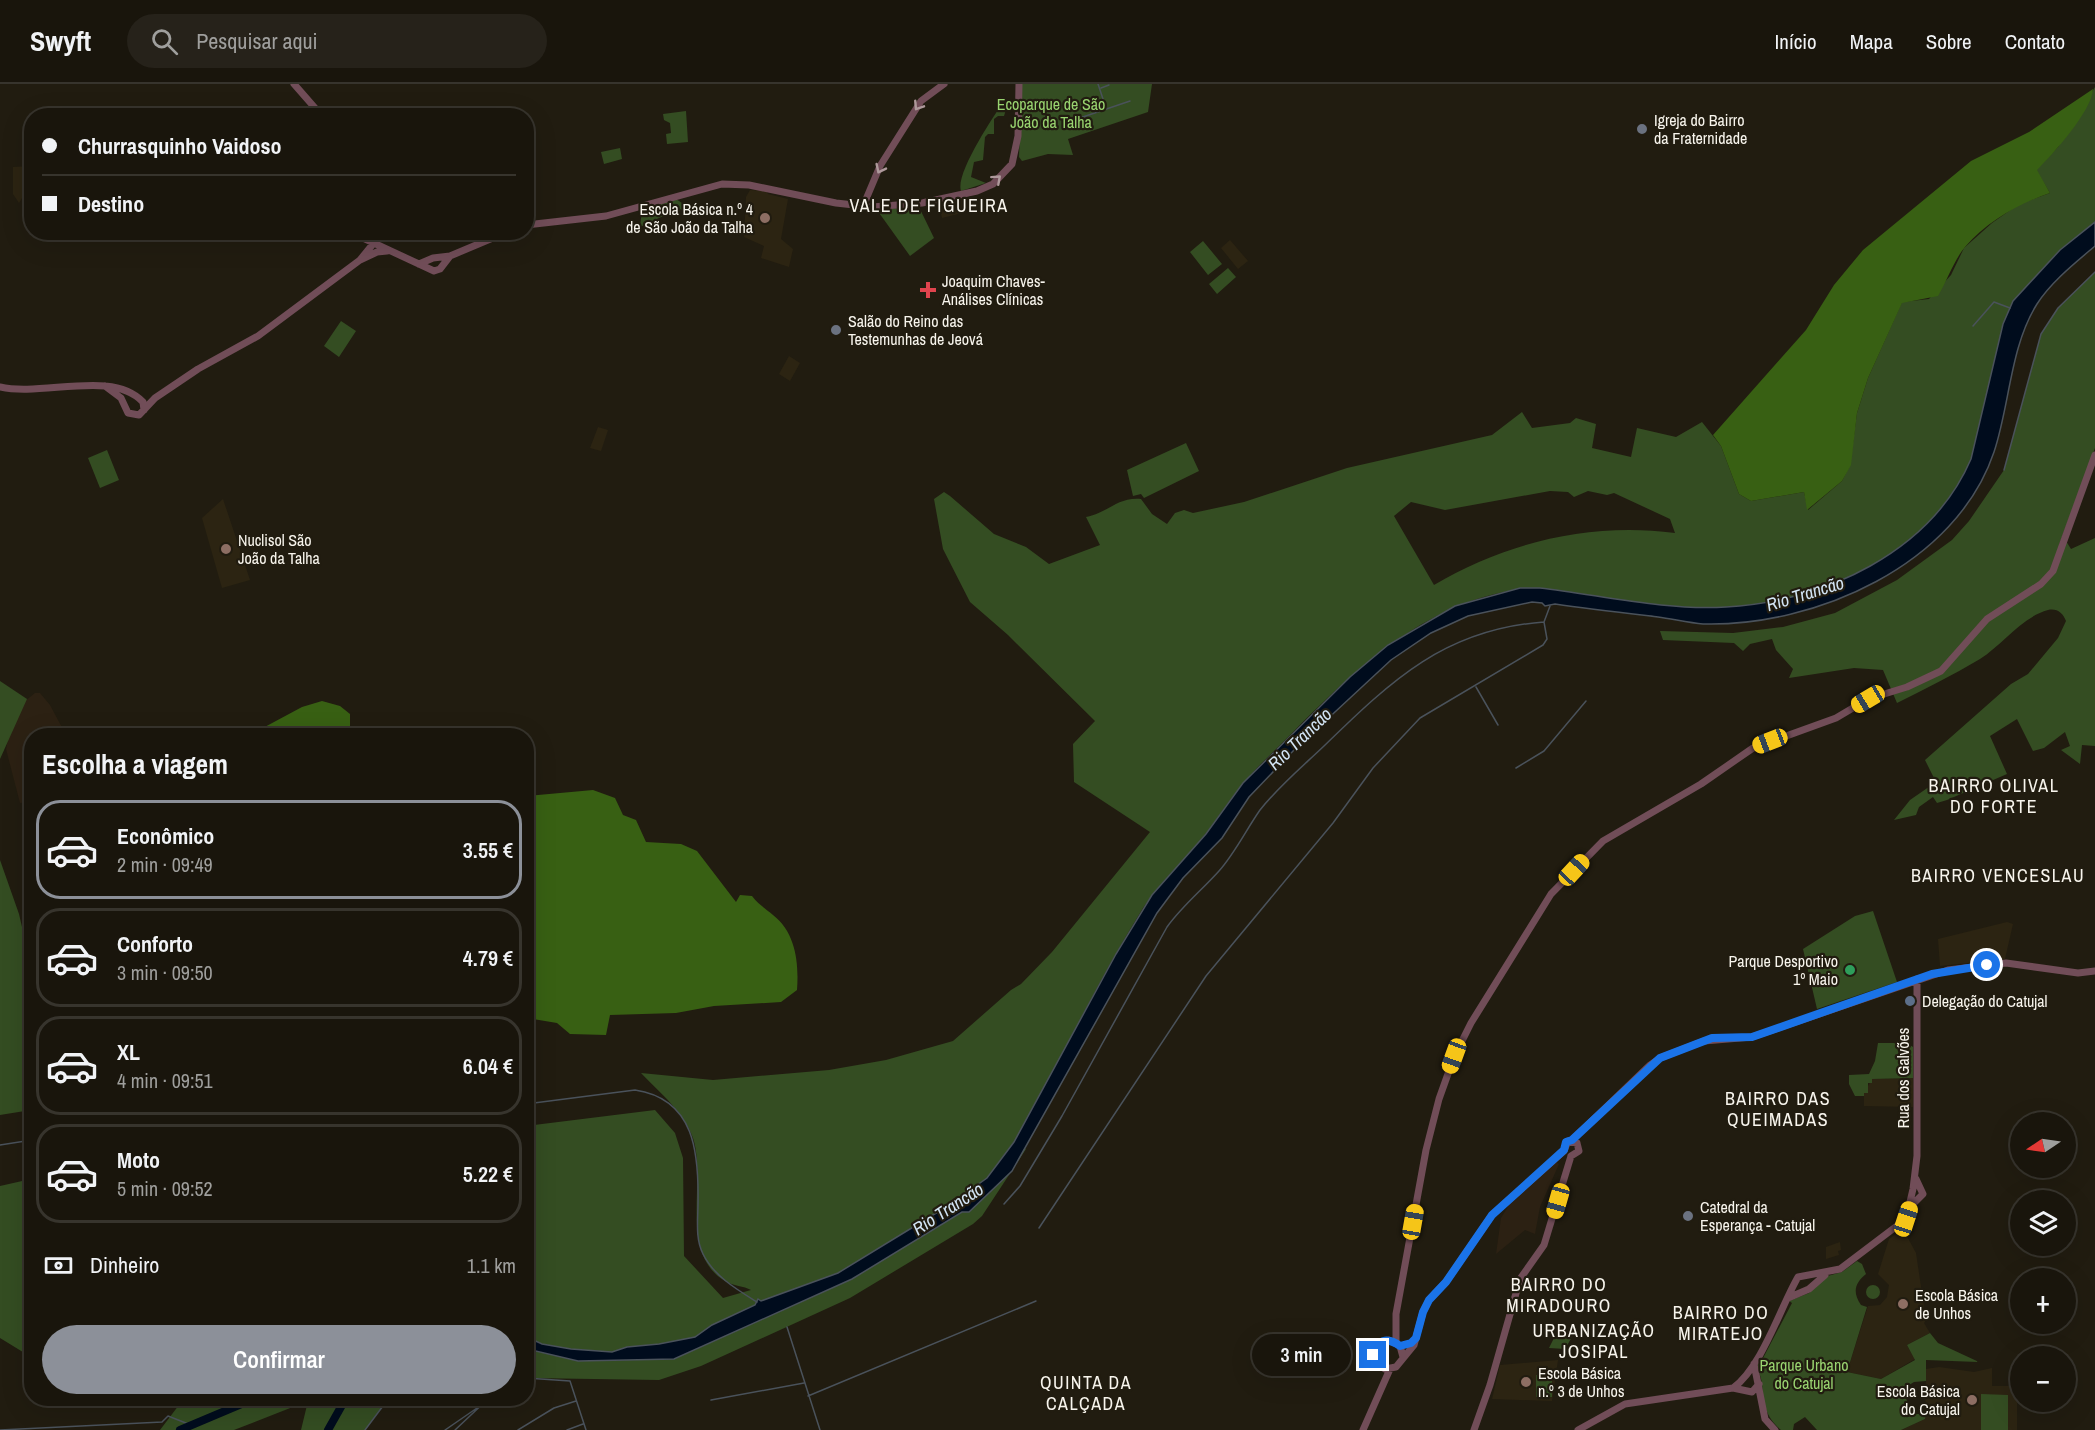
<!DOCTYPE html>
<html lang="pt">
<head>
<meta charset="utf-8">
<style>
  body { margin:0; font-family:"Archivo Narrow",sans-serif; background:#26221a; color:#f1f3f6; height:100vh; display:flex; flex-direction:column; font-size:22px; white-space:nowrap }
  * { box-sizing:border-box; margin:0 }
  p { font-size:20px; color:#9f9f9d }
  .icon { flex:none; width:33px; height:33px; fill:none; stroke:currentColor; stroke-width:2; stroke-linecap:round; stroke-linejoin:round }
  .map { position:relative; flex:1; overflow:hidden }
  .sheet { position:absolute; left:24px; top:644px; width:510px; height:678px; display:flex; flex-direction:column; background:#19150c; border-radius:24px; box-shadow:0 6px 24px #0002,0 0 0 2px #37342d }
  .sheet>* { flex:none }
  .guide { position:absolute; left:24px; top:24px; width:510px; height:132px; border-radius:24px; box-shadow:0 6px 24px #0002,0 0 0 2px #37342d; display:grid; align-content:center; height:132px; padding:0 18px; background:#19150c }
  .needle { width:39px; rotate:257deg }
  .tools { position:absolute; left:2010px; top:1028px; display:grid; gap:12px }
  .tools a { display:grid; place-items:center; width:66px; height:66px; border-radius:50%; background:#19150c; box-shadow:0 6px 24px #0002,0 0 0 2px #37342d; font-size:30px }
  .end { position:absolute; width:27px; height:27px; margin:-14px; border:8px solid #1a73e8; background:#fff; box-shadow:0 0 0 3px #fff }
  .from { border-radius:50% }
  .bubble { position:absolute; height:42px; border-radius:21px; background:#19150c; box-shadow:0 6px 24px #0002,0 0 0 2px #37342d; font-size:20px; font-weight:600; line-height:42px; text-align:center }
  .car { position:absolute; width:18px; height:36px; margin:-18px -9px; border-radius:8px; box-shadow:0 0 4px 2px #0007; background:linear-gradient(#f5c518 24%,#345 0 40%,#f5c518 0 76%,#345 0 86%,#f5c518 0) }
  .guide b { display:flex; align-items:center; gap:21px; height:57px; font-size:22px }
  .guide b+b { border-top:2px solid #37342d }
  .guide i { width:15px; height:15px; background:#f1f3f6 }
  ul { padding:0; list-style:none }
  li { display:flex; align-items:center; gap:18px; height:99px; margin:0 12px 9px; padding:0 6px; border:3px solid #37342d; border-radius:24px }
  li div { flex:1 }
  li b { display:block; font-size:22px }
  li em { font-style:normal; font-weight:600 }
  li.active { border-color:#8c9099 }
  li>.icon { width:54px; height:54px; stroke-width:1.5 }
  h2 { padding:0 18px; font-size:27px; line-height:72px }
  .pay { display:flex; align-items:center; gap:15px; height:66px; padding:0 18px; font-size:22px }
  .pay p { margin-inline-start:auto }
  .action { display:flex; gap:12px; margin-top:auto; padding:12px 18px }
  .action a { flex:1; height:69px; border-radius:36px; background:#8c9099; color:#fff; font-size:24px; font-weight:600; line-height:69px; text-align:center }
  header { display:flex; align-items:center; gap:36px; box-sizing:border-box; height:84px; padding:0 30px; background:#19150c; border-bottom:2px solid #37342d }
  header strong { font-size:28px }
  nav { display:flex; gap:33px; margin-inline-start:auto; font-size:21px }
  .search { width:420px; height:54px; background:#26221a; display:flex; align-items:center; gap:15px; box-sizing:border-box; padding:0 21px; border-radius:33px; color:#9f9f9d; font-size:22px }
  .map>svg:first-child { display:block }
  .built { fill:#2c2412 }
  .industrial { fill:#2c2113 }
  .green { fill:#344d22; fill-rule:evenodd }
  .forest { fill:#386013 }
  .water { fill:#000c1d; stroke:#4a525b; stroke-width:1.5 }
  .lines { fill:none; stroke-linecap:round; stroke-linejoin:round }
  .stream { stroke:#4a525b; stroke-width:1.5 }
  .river { stroke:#000c1d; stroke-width:8 }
  .tertiary { stroke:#714d58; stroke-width:7 }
  .oneway { stroke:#ae999b }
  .route { stroke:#1a73e8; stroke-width:8 }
  .worship-dot { fill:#6b7280; stroke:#211c10; stroke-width:2 }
  .education-dot { fill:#8d6e63; stroke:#211c10; stroke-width:2 }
  .health-dot { fill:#e0444e; stroke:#211c10; stroke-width:2 }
  .leisure-dot { fill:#2e9e5b; stroke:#211c10; stroke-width:2 }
  .service-dot { fill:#5c6f8a; stroke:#211c10; stroke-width:2 }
  .labels { text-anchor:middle; stroke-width:4.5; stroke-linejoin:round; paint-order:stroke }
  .park-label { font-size:16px; fill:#99d470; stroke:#211c10 }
  .poi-label { font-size:16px; fill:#f8f5ed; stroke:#211c10; text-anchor:start }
  .street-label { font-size:16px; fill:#f8f5ed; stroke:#211c10 }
  .neighbourhood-label { font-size:18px; letter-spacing:1.5px; fill:#f8f5ed; stroke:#211c10 }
  .water-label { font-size:18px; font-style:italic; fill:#d3e5f5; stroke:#211c10 }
</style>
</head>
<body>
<header>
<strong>Swyft</strong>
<div class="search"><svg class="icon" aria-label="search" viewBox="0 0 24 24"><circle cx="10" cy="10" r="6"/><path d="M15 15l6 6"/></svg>Pesquisar aqui</div>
<nav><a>Início</a><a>Mapa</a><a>Sobre</a><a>Contato</a></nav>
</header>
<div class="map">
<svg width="2095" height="1346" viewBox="0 0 2095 1346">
  <rect width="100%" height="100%" fill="#211c10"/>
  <!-- built -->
  <path class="built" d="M31,82V100L19,119L13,110V83Z
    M750,106L766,107L768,110L788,115L781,155L793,165L789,183L761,174L764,162L744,153L746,113Z
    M963,113L966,128L942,134L939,120Z
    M1230,156L1248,177L1238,185L1221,164Z
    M789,272L800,279L790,297L779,290Z
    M598,343L608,346L601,367L590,364Z
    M223,415L250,496L222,504L202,434Z
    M2007,838L2013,840L2005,875L1940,882L1938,855Z
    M1913,994V1023L1864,1022V1009L1872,995Z
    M1903,1145L1916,1169L1926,1236L1924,1239L1930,1249L1907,1261L1915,1275L1881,1295L1847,1288L1868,1222L1880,1221L1887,1213L1889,1201L1878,1190L1889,1155Z
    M1840,1158L1841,1166L1838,1167L1839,1171L1826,1175V1163Z
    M1558,1276L1552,1317L1492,1315L1500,1281Z
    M1939,1283L1974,1288L1992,1284V1302H2017V1346H1901L1925,1335L1926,1285Z"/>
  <!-- industrial -->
  <path class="industrial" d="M35,609H40L50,621L66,651H32L31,718L20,719L6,665L14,626Z
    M1555,1077L1559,1080L1540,1123L1535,1150L1525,1146L1496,1170L1501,1134L1509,1121Z"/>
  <!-- green -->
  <path class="green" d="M1022,0H1152L1148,28L1068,55L1073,71L1048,70L1022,77L1019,73Z
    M2095,3V138L2060,166L2013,217L2003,240L1971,375C1931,468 1824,518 1726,523C1665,527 1601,511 1540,504C1440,507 1363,578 1296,645C1278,664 1258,681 1242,701C1229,716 1219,732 1207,748C1187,775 1161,796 1143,824C1096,899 1059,981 1014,1058L1026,1065L982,1132L973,1140L850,1214L701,1282L659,1296L527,1294L526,1042L655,1026L675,1049L683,1074L684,1172L723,1214L751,1206C744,1202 733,1202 725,1197C678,1169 707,1097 693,1054C684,1028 660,1009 641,989L713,996L829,986L886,976L953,957L1011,906L1021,900L1052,868L1150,748L1074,698L1073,660L1095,637L1008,551L970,518L943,465L934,415L944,408L950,412L994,450L1026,463L1049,480L1100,461L1086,433C1110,428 1117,413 1141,415L1152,430L1167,440L1175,429L1184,426L1193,429L1244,418L1347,384L1492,351L1522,328L1532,344L1570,339L1576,334L1596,340L1592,364L1631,373L1637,344L1676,353L1702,338L1721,362L1739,410L1751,417L1804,408L1808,426L1842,397L1850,381L1857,329L1868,294L1902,218L1929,215L1951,191L1964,164L1992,139L2019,120L2050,109L2036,86L2058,63ZM1550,407L1568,408L1574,413L1588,407L1607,411L1614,409L1670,435L1675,449C1590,438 1507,458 1434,501L1394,432L1411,418L1445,426Z
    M1004,17L1014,18V26L1011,27L1008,19L1004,32H998L994,35V50H988L985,53L983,76L974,78L971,93L986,99L961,107C955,90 993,33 1004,17Z
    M686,27L688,58L667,60L666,50L671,49L670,39L664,36L663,30Z
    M620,64L622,75L604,80L601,68Z
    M676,115L685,121L684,127L680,125V128L678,125L640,143L642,126Z
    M908,123H919L934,154L910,172L877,126Z
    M1203,157L1222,180L1208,191L1190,168Z
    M1228,184L1236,193L1217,210L1209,200Z
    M2095,188V364L2059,461L2066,457L2071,465L2095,454V662L2082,661L2080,680L2061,666L2070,662L2065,648L2044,664L2033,667L2017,635L1990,652L2007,690L1947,716L1937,719L1933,713L1919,723L1916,731L1894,736L1910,716L1936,698L1925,676L2011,600L2028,590L2058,554L2066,537C2063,529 2057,524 2048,526C2022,533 2002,561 1980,575C1953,591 1925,605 1897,619L1883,586L1854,584L1789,594L1793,585L1776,566L1772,555L1750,560L1743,567L1734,559L1663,556L1660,547L1733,549L1783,543L1835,529L1897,496L1952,456L1969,437L2004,386L2041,250L2058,224Z
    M341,237L356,247L339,273L324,262Z
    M1186,359L1199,387L1144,414L1141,410L1133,412L1127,386Z
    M107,366L119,396L100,404L88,374Z
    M0,597L27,615L0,675Z
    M0,776L19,830L31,882V1026L0,1031Z
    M1873,827L1897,898L1817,925L1803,865L1855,832Z
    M1878,959H1907L1913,963V994L1872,995V999H1868V1009H1864V1012H1855L1849,1000V991L1869,990L1875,977Z
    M31,1095H32L31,1273L0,1254V1102Z
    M1857,1177L1862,1180L1866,1190C1855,1199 1852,1208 1861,1221L1867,1223L1847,1288L1881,1295L1915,1276L1907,1261L1930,1249L1938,1259L1979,1278L1926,1276V1297L1914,1298L1901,1306L1915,1330H1926L1925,1335L1901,1346H1817L1805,1333L1794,1340L1793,1346H1781C1766,1333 1763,1320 1762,1300C1761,1291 1757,1286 1758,1277L1761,1278L1792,1219L1789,1217L1809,1209L1824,1193L1842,1188Z
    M1866 1208a7 7 0 1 1 14 0a7 7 0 1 1-14 0Z
    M1576,1246L1565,1265L1549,1264L1557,1248Z
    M1536,1291H1552V1313H1536Z
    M1981,1310L2008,1311V1346H1981Z
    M192,1314H389L365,1346H301L308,1317L234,1346H160L182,1317Z"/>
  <!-- forest -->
  <path class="forest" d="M2093,5C2092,27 2053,70 2037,86L2050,109C2018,120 1988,137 1965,163C1954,176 1947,197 1938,212L1902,219L1868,294L1857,329L1851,381L1842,397L1807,426L1804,408L1751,417L1739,410L1721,362L1713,351L1806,246L1834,201L1863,166L1971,77L2029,48Z
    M322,617L340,622L350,630V651H250L302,623Z
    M593,706L615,714L623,731L636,736L646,758L681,760L697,767L736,818L740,811L752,812C759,821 765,824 773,831C796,849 799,879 797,906L781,918L714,922L676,929L610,931L606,951L570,950L557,939L527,934V712Z"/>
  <!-- water -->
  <path class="water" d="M2095,138V162C2075,179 2051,198 2037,220C2010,263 2010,320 1994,368C1956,481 1815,543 1703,540C1689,539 1673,535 1658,533C1624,529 1589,525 1555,520L1545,522L1542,519L1532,518L1468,532L1431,549L1391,576L1294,666L1249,713L1222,754L1183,794L1157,829L1012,1087L969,1128H962L852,1195L674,1275L578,1277L527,1265V1253L542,1260L571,1265L612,1268L627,1263L659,1260L695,1253L712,1241L755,1221L758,1215L761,1217L838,1189L946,1123L987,1094L1014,1058L1116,870L1152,811L1206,750L1243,699L1350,593L1388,561L1455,522L1520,504H1540C1600,511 1666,527 1726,523C1824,518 1931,468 1971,375L2003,240L2013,217L2060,166Z"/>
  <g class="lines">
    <!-- stream -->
    <path class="stream" d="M1098,0L1104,18
      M1101,4L1109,1
      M1090,18L1098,15
      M1077,35L1130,17
      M1973,242L1994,218L2010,224
      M2004,386L2041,250L2058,224L2095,188
      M1476,603L1498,641
      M1516,684L1544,667L1586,617
      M526,1020L635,1006C695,1015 699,1069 698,1120C698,1136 695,1154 703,1170C714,1192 736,1205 757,1218
      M0,1061L32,1056
      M1004,1120L1020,1102L1062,1032L1167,843C1182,822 1202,806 1219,787C1235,769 1246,746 1260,726C1278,703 1303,682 1324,662C1392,596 1445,545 1544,538
      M1039,1144L1206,892L1333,739L1373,684L1420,634L1543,561L1547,555L1544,538L1550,522
      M787,1243L820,1346
      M526,1294L570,1297L586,1346
      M808,1312L1036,1217
      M711,1316L804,1299
      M0,1346L162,1338L168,1332L191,1341
      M365,1346L389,1314
      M445,1346L477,1324
      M455,1346L489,1314
      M518,1346L554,1324L576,1317
      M567,1346L583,1340"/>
    <!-- river -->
    <path class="river" d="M180,1346L256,1314
      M328,1346L346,1314"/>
    <!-- tertiary -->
    <path class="tertiary" d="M294,0L322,32
      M864,120L880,82L921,17L944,0
      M526,141L606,132L722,100L749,101L836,119L872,123L922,119L977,107L993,100L1012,80L1018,52L1019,0
      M350,148L434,187L440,185L450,172
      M360,176L373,160
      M419,180L433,174L450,172L507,148
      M105,302L121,314L128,329L139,331L155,314L198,285L258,252L360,176L377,168L387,167
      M0,303C43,313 112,285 143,318L144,326
      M1572,1056L1650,981L1660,974L1704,957L1752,953L1948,886L2006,879L2078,889L2095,887
      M1564,1067L1568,1057L1577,1059
      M1571,1072L1579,1067L1577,1059
      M1912,1121L1923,1110L1916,1095
      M1788,1214L1809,1205L1825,1191
      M1396,1259V1230L1426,1066L1439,1015L1454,973L1471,939L1551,810L1603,757L1701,700L1753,664L1836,634L1868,615L1907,603L1941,587L1987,535L2041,500L2053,487L2095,371
      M1403,1273L1400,1262L1389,1256L1379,1259L1373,1271L1375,1279L1385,1285L1396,1283L1414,1261L1423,1228L1429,1216L1446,1198L1492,1131L1564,1067
      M1754,1280L1765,1335L1775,1346
      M1733,1304C1762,1283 1780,1224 1798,1193L1840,1185L1906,1135L1913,1105L1917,1072V895
      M1363,1346L1390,1285
      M1474,1346L1490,1301L1520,1195L1544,1161L1571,1072
      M1578,1346L1625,1320L1733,1304L1752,1308L1759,1300"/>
  </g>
  <!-- one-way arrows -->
  <defs><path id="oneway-chevron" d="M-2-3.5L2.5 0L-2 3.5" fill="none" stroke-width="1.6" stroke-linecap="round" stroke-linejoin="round" transform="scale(1.5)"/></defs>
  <g class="oneway">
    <use href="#oneway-chevron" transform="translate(918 22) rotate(123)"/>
    <use href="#oneway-chevron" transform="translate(880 85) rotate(116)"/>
    <use href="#oneway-chevron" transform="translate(997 95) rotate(-42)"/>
  </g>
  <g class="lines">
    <!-- route -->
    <path class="route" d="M1373,1271C1376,1255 1388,1253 1400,1262L1411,1259L1416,1254L1423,1228L1429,1216L1446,1198L1492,1131L1564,1066L1566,1058L1572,1056L1660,974L1712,954L1752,953L1932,890L1987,881"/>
  </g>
  <!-- markers -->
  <g class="worship-dot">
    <circle cx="1642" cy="45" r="6"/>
    <circle cx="836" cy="246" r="6"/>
    <circle cx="1688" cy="1132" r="6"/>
  </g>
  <g class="education-dot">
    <circle cx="765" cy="134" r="6"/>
    <circle cx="226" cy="465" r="6"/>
    <circle cx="1903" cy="1220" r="6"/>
    <circle cx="1526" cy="1298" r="6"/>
    <circle cx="1972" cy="1316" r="6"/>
  </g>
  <path class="health-dot" d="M925 197h6v6h6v6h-6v6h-6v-6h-6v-6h6z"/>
  <circle class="leisure-dot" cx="1850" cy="886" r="6"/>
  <circle class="service-dot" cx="1910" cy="917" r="6"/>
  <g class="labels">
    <!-- park labels -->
    <g class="park-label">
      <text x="1051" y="26">Ecoparque de São<tspan x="1051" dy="18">João da Talha</tspan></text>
      <text x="1804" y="1287">Parque Urbano<tspan x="1804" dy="18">do Catujal</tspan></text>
    </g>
    <!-- poi labels -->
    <g class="poi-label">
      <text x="1654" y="42">Igreja do Bairro<tspan x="1654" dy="18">da Fraternidade</tspan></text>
      <text x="753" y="131" text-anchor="end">Escola Básica n.º 4<tspan x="753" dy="18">de São João da Talha</tspan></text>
      <text x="942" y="203">Joaquim Chaves-<tspan x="942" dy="18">Análises Clínicas</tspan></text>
      <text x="848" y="243">Salão do Reino das<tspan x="848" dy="18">Testemunhas de Jeová</tspan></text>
      <text x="238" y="462">Nuclisol São<tspan x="238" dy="18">João da Talha</tspan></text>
      <text x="1838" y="883" text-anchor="end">Parque Desportivo<tspan x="1838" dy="18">1º Maio</tspan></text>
      <text x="1922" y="923">Delegação do Catujal</text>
      <text x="1700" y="1129">Catedral da<tspan x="1700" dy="18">Esperança - Catujal</tspan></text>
      <text x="1915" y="1217">Escola Básica<tspan x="1915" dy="18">de Unhos</tspan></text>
      <text x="1538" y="1295">Escola Básica<tspan x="1538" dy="18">n.º 3 de Unhos</tspan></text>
      <text x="1960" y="1313" text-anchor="end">Escola Básica<tspan x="1960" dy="18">do Catujal</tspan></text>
    </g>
    <!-- street labels -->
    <g class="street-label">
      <text transform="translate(1903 994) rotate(-90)" y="6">Rua dos Galvões</text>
    </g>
    <!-- neighbourhood labels -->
    <g class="neighbourhood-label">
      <text x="929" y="128">VALE DE FIGUEIRA</text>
      <text x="1994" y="708">BAIRRO OLIVAL<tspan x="1994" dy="21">DO FORTE</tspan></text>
      <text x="1998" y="798">BAIRRO VENCESLAU</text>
      <text x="1778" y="1021">BAIRRO DAS<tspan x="1778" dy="21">QUEIMADAS</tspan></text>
      <text x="1559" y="1207">BAIRRO DO<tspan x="1559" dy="21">MIRADOURO</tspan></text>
      <text x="1721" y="1235">BAIRRO DO<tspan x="1721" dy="21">MIRATEJO</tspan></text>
      <text x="1594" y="1253">URBANIZAÇÃO<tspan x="1594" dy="21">JOSIPAL</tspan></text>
      <text x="1086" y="1305">QUINTA DA<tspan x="1086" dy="21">CALÇADA</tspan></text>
    </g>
    <!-- water labels -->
    <g class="water-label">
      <text transform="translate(1805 510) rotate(-17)" y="6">Rio Trancão</text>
      <text transform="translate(1300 655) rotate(-44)" y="6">Rio Trancão</text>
      <text transform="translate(948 1125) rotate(-33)" y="6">Rio Trancão</text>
    </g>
  </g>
</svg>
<div class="tools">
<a><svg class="needle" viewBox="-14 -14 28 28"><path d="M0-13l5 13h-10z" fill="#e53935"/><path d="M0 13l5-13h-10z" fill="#9f9f9d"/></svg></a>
<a><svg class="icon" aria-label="layers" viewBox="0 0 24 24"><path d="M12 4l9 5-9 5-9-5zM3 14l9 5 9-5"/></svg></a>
<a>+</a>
<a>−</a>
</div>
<i class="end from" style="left:1987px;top:881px"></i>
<i class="end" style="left:1373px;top:1271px"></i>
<div class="bubble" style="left:1252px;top:1250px;width:99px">3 min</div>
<i class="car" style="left:1868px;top:615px;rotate:239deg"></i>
<i class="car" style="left:1770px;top:657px;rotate:249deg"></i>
<i class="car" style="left:1574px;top:786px;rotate:43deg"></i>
<i class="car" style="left:1454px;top:972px;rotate:200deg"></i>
<i class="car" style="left:1558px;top:1117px;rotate:196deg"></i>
<i class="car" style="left:1906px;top:1135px;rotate:18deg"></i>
<i class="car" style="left:1413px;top:1138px;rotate:10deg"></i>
<div class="guide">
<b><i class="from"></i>Churrasquinho Vaidoso</b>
<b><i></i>Destino</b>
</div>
<section class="sheet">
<h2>Escolha a viagem</h2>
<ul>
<li class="active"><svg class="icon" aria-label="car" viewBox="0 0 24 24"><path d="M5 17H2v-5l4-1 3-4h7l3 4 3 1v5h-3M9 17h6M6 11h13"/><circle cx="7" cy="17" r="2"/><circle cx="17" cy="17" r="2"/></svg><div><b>Econômico</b><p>2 min · 09:49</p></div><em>3.55 €</em></li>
<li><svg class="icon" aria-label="car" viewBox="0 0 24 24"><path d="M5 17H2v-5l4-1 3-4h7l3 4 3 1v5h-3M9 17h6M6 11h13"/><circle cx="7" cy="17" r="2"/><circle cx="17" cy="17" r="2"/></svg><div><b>Conforto</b><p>3 min · 09:50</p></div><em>4.79 €</em></li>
<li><svg class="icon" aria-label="car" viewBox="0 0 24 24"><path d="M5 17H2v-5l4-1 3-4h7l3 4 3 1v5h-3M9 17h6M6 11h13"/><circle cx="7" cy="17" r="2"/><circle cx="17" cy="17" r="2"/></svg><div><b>XL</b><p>4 min · 09:51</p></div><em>6.04 €</em></li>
<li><svg class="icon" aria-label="car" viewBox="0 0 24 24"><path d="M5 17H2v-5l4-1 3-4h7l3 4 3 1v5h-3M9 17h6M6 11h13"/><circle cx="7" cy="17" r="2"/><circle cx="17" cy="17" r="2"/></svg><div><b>Moto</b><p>5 min · 09:52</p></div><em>5.22 €</em></li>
</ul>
<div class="pay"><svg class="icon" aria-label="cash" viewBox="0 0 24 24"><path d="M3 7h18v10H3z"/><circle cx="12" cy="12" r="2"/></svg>Dinheiro<p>1.1 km</p></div>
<div class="action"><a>Confirmar</a></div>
</section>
</div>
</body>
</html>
